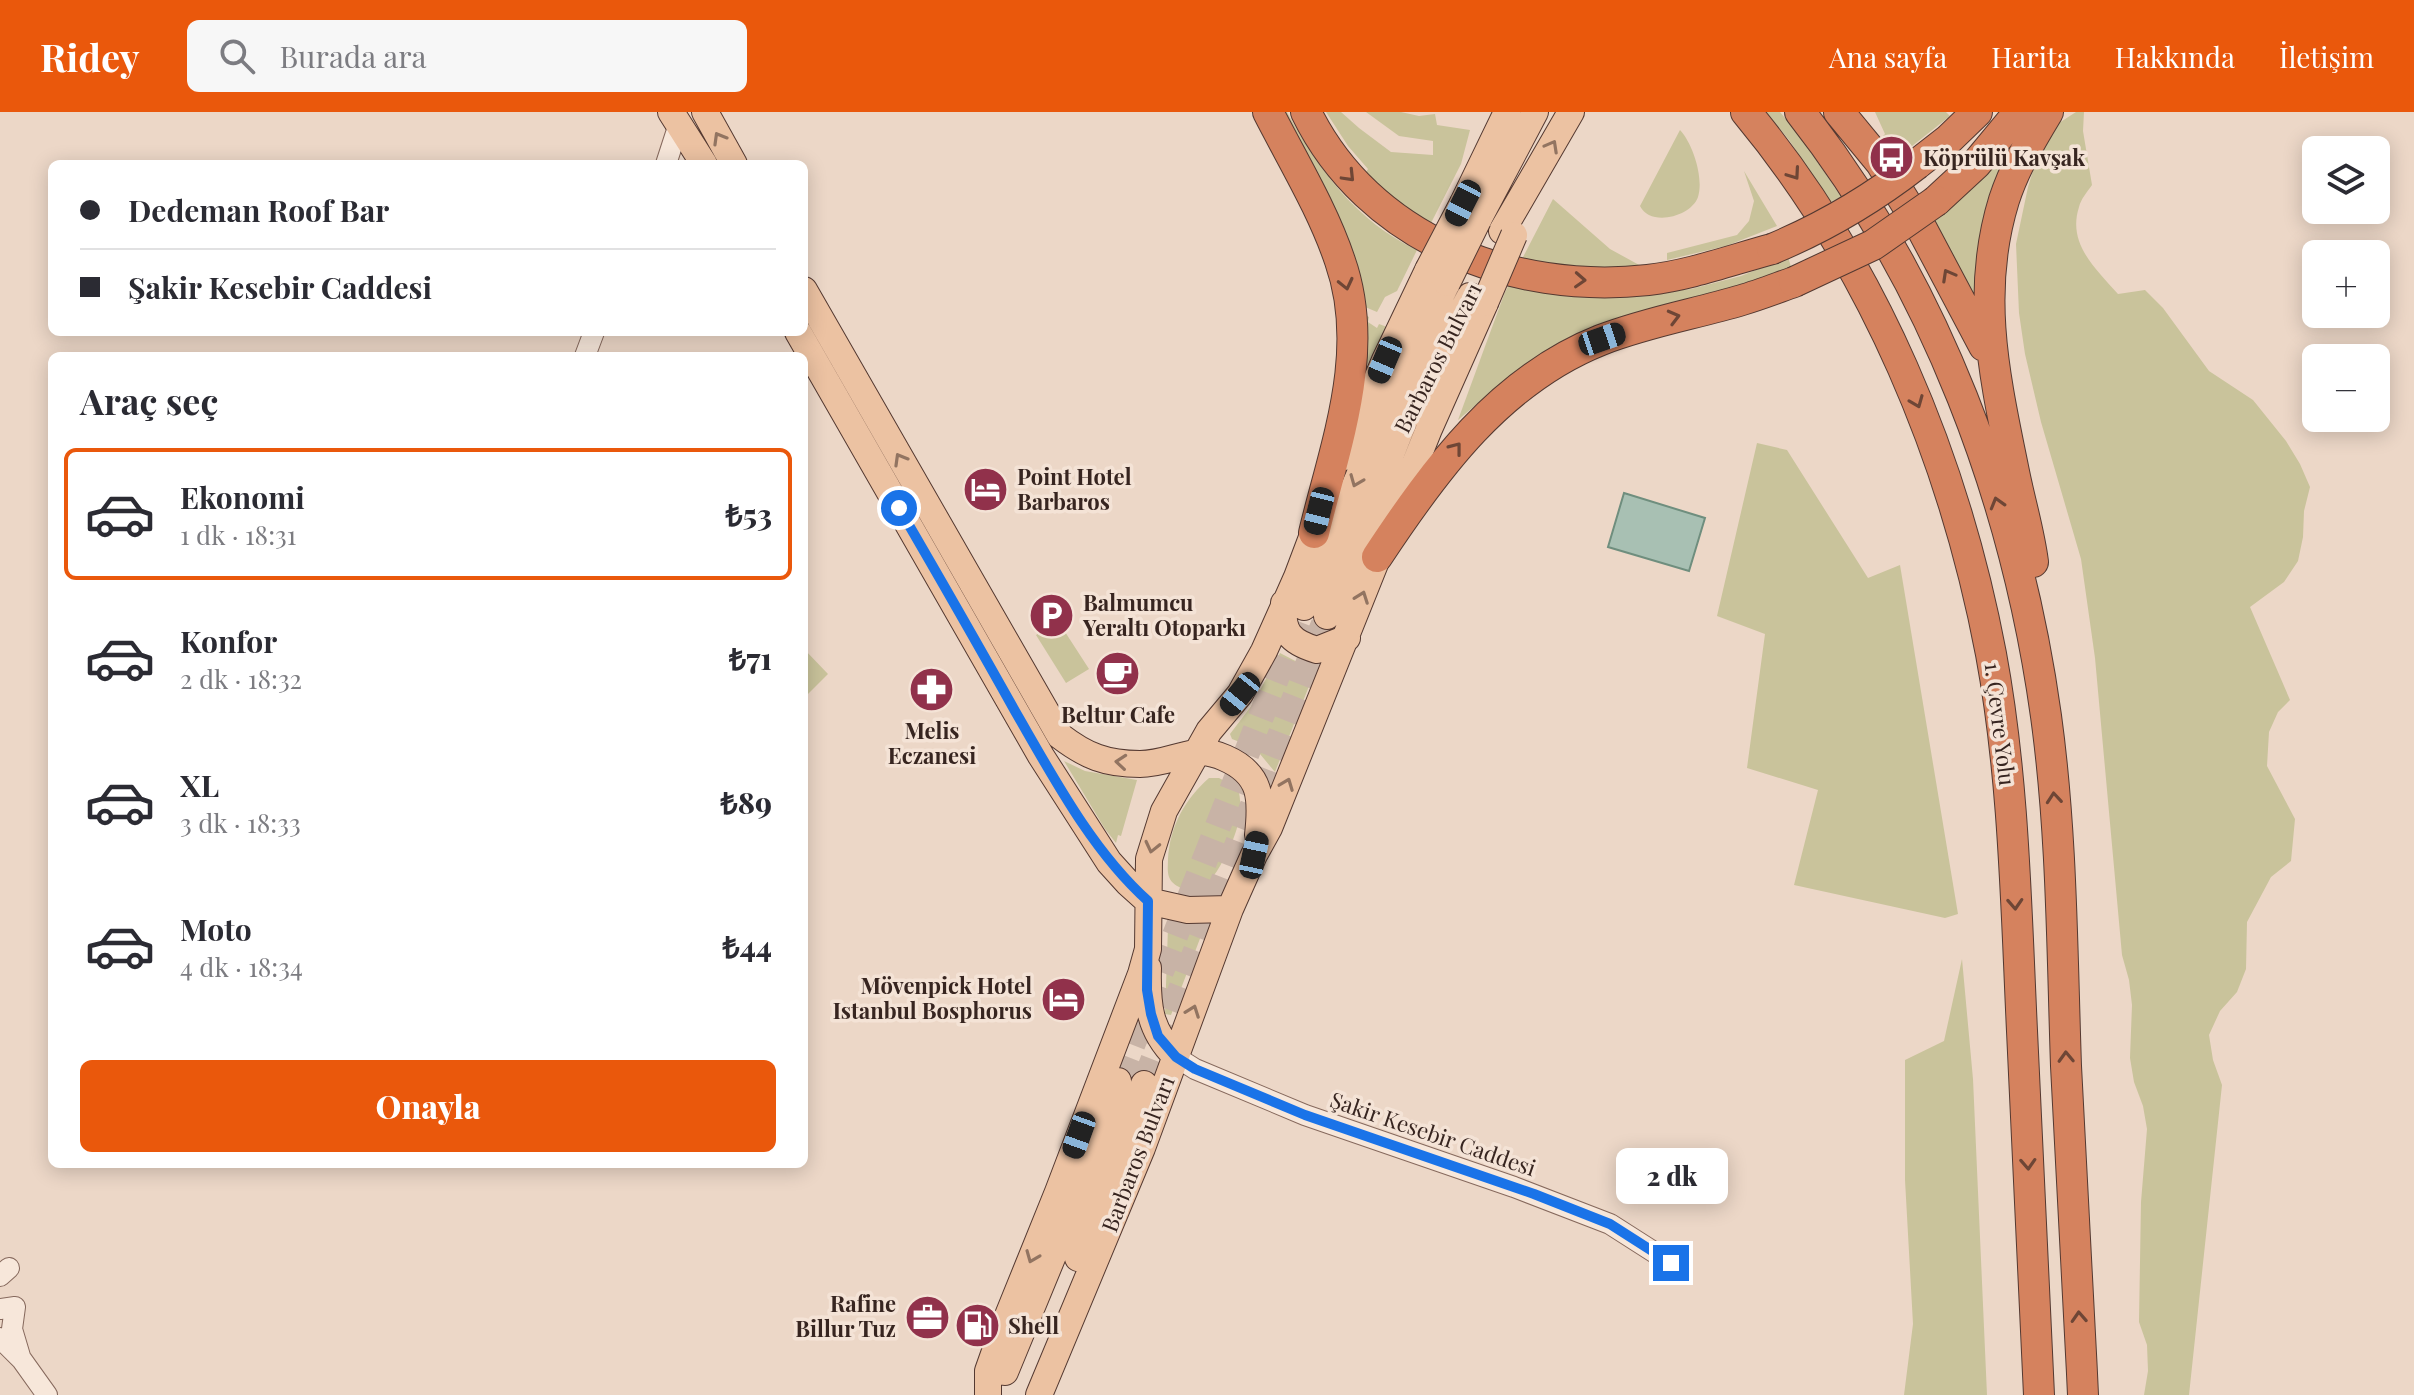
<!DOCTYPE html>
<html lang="tr">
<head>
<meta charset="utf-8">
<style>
  body { margin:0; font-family:"Playfair Display",serif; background:#f7f7f7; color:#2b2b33; height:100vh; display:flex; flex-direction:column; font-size:30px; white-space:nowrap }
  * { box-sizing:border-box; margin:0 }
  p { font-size:26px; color:#7c7c81 }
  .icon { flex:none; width:44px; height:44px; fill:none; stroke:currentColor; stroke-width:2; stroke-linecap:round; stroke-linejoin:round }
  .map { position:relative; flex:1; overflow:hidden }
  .drawer { position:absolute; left:48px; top:240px; width:760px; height:816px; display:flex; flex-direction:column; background:#fff; border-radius:12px; box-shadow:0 4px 20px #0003 }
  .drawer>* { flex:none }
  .hud { position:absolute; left:48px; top:48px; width:760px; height:176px; border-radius:12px; box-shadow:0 4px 20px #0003; display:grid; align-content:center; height:176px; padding:0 32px; background:#fff }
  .tools { position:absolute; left:2302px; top:24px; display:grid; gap:16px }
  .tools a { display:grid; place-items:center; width:88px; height:88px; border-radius:12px; background:#fff; box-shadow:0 4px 20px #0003; font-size:40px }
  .end { position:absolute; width:36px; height:36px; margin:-18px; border:10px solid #1a73e8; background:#fff; box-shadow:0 0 0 4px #fff }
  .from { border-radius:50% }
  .bubble { position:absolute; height:56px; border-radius:12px; background:#fff; box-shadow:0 4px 20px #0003; font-size:26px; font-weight:800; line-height:56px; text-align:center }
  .car { position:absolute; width:24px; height:48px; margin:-24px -12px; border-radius:10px; box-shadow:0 0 6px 2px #0007; background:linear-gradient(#222 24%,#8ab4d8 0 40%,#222 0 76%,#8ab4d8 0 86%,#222 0) }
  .hud b { display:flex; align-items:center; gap:28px; height:76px; font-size:30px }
  .hud b+b { border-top:2px solid #e1e1e2 }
  .hud i { width:20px; height:20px; background:#2b2b33 }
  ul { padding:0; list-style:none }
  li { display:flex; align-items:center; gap:24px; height:132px; margin:0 16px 12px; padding:0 16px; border:4px solid transparent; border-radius:12px }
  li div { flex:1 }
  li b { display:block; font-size:30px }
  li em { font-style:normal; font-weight:800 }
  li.active { border-color:#ea580c }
  li>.icon { width:72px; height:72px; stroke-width:1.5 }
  h2 { padding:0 32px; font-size:36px; line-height:96px }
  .cta { display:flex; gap:16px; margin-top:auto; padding:16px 32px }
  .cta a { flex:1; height:92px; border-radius:12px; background:#ea580c; color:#fff; font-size:32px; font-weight:800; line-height:92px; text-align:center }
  header { display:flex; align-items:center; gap:48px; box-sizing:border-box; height:112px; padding:0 40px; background:#ea580c; color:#fff }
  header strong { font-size:38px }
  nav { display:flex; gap:44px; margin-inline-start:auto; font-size:28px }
  .search { width:560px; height:72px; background:#f7f7f7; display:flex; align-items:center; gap:20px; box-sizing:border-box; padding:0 28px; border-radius:12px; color:#7c7c81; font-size:30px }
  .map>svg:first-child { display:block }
  .green { fill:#c9c39b }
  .water { fill:#a8c0b3; stroke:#6f8e7e; stroke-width:2 }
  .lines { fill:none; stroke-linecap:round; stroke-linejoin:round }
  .major-tunnel { stroke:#c8b3a6; stroke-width:26; stroke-dasharray:26 13; stroke-linecap:butt }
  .minor-casing { stroke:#86695d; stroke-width:22 }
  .major-casing { stroke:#543931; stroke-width:28 }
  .highway-casing { stroke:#543931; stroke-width:32 }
  .minor { stroke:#f7e7da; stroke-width:20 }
  .major { stroke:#ecc2a2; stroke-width:26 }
  .highway { stroke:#d5825e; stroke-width:30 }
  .major-bridge-casing { stroke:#543931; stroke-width:28; stroke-linecap:butt }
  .highway-bridge-casing { stroke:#543931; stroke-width:32; stroke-linecap:butt }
  .major-bridge { stroke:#ecc2a2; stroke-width:26 }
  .highway-bridge { stroke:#d5825e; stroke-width:30 }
  .oneway { stroke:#927461 }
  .oneway2 { stroke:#6e4636 }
  .route { stroke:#1a73e8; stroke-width:10 }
  .labels { text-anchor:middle; stroke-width:7; stroke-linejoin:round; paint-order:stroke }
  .poi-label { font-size:22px; font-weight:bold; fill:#372520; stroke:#f4e3d6; text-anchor:start }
  .street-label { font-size:22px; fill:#372520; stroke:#f4e3d6 }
</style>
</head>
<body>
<header>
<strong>Ridey</strong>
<div class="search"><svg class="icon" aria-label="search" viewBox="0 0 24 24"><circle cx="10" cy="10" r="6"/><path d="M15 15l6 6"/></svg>Burada ara</div>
<nav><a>Ana sayfa</a><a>Harita</a><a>Hakkında</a><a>İletişim</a></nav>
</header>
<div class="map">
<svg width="2414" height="1283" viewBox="0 0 2414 1283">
  <rect width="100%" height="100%" fill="#ecd7c7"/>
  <!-- green -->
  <path class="green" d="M1276,0H1287C1318,57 1357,110 1417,138L1397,179L1385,185L1377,200L1358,192Z
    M1326,0H1341L1359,16L1391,40L1433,43V29L1399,24L1366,0H1401L1419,4L1435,2L1437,13L1470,18L1461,52L1430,113L1402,97L1365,62L1368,57L1348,34Z
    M1766,0H1780L1800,24L1841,85L1830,90L1789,28Z
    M1875,0H1946L1950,4L1897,46L1883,24L1885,22Z
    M2076,0H2084L2083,19L2092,73C2087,80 2081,87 2079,95C2067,132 2096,157 2118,182L2145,178L2163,196L2209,259L2253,288L2286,329L2300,352L2310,375L2304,399L2303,425L2298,449L2284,470L2250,495L2290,588L2278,600L2269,620L2267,654L2295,707L2291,749L2271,765L2247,810L2246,857L2237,880L2220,899L2209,923L2213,948L2222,973L2189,1283H2144L2148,1259L2147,1233L2139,1210L2141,1090L2147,1017L2143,994L2134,970L2130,946L2132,893L2129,868L2122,843L2095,546L2081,447L2041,310L2025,242L2019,201L2016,132L2028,75L2036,49L2059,11Z
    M1680,18C1693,32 1704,66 1698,85C1691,105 1650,115 1640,94Z
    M2011,36C2005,49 1997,62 1992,75C1978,115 1977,156 1977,198L1930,112L1977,72Z
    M1744,59L1777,114L1726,134L1667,148V141L1737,123L1749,109L1754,89Z
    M1553,87L1610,137L1641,154L1613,157L1521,149Z
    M1788,145L1792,158L1559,235L1511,263L1458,308L1505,180L1511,169L1560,181L1612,186L1691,177L1741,164Z
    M1359,200L1369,205L1368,210L1377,216L1379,212L1387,215L1359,268Z
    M1757,331L1787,338L1868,466L1900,453L1958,802L1945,806L1794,773L1818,678L1747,656L1765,522L1717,504Z
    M1058,509L1089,557L1066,571L1036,523Z
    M804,537L828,562L804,586Z
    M1280,541L1305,554H1317L1275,660L1255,636L1232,627L1230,622L1252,593Z
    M1064,649L1085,659L1137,668L1121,724L1118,723L1116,731L1105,717Z
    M1209,666H1219L1238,676C1244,699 1237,721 1227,741C1218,758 1206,784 1183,777C1177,774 1172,772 1169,765C1167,759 1168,753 1168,747C1170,714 1185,687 1209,666Z
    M1168,815L1204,816L1171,903L1165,902Z
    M1962,847L1973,967L1987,1283H1904L1913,1212L1905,1068V948L1944,929Z"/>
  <!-- water -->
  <path class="water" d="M1624,381L1705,406L1689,459L1608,435Z"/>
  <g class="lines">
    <!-- major-tunnel -->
    <path class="major-tunnel" d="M1118,969L1304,495
      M1144,972L1327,504"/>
    <defs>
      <path id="minor" d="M666,52L679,12
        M585,244L594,220
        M1176,945L1195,957L1305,1003L1514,1075L1610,1112L1671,1151
        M0,1164L9,1156
        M0,1197L15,1195L12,1217L20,1244
        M0,1226L22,1248L47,1283"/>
      <path id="major" d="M671,0L704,52
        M705,0L734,52
        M1463,91L1507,0
        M1478,108L1535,0
        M1502,119L1571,0
        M804,178L1060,624C1086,644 1106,652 1140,652C1160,652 1176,644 1195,641C1204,639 1216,642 1225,646C1262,662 1262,687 1258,723
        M798,220L1041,644L1109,750L1128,771L1148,789L1188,798L1230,797
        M1344,345L1385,248L1428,158
        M1284,491C1281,520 1290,530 1317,538L1347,526
        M1304,495C1349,385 1395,277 1447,171
        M1327,504L1404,309L1470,184
        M1148,856C1147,893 1149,918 1176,945
        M1078,1146L1144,972
        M1005,1260L1059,1129L1118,969
        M988,1283V1259L1005,1211L1058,1080L1141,862L1148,837L1149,747L1164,699L1209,619L1240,582L1264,539L1297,465L1320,404
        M1039,1283L1142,1036L1230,797L1254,743L1269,716L1429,317L1485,191"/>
      <path id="highway" d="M1268,0C1293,49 1323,98 1340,149C1372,240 1335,333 1314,421
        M1306,0C1368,127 1512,183 1648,168C1691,163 1731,148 1772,137
        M1746,0C1874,154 1954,347 1991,542C2014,666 2016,793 2022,919C2028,1040 2033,1162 2039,1283
        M1800,0C1935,172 2016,388 2046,604C2062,720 2062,837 2066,954C2071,1063 2078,1173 2083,1283
        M1839,0L1881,51L1923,119L1984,234
        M1917,52L1949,27L1977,0
        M1936,89L1976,52L2019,0
        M1377,445C1435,357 1500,268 1601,228C1647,210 1695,202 1742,188C1759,183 1777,176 1794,170
        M2033,450C2029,419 2020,390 2014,360C1995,266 1975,182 2004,88C2014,57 2031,28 2048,0"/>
    </defs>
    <!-- minor casing -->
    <use href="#minor" class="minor-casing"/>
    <!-- major casing -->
    <use href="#major" class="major-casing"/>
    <!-- highway casing -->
    <use href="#highway" class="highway-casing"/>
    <!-- minor -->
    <use href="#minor" class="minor"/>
    <!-- major -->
    <use href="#major" class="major"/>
    <!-- highway -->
    <use href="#highway" class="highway"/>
    <defs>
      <path id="major-bridge" d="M1428,158L1463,91
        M1447,171L1478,108
        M1485,191L1514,123"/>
      <path id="highway-bridge" d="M1772,137C1825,115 1872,87 1917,52
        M1794,170L1873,133L1936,89"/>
    </defs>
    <!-- major-bridge casing -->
    <use href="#major-bridge" class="major-bridge-casing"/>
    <!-- highway-bridge casing -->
    <use href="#highway-bridge" class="highway-bridge-casing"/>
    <!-- major-bridge -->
    <use href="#major-bridge" class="major-bridge"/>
    <!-- highway-bridge -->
    <use href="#highway-bridge" class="highway-bridge"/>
  </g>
  <!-- one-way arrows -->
  <defs><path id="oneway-chevron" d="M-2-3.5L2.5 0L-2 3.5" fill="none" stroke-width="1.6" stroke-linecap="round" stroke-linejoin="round" transform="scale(2)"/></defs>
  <g class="oneway">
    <use href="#oneway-chevron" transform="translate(719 26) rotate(-120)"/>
    <use href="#oneway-chevron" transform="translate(1552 34) rotate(-61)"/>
    <use href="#oneway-chevron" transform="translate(900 347) rotate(-120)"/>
    <use href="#oneway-chevron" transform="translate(1356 369) rotate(112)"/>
    <use href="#oneway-chevron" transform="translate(1362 485) rotate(-70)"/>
    <use href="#oneway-chevron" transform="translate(1121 650) rotate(-175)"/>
    <use href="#oneway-chevron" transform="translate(1287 672) rotate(-69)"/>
    <use href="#oneway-chevron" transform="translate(1152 735) rotate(103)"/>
    <use href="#oneway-chevron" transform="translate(1193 899) rotate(-70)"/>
    <use href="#oneway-chevron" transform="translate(1032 1145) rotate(112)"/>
  </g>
  <g class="oneway2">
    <use href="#oneway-chevron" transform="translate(1794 62) rotate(55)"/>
    <use href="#oneway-chevron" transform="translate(1349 64) rotate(46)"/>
    <use href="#oneway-chevron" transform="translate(1948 163) rotate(-119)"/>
    <use href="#oneway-chevron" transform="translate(1580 168) rotate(3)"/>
    <use href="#oneway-chevron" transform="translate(1346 172) rotate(77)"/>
    <use href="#oneway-chevron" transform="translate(1674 205) rotate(-15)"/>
    <use href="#oneway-chevron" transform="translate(1917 290) rotate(68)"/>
    <use href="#oneway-chevron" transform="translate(1456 336) rotate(-52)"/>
    <use href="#oneway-chevron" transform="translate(1997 391) rotate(-106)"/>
    <use href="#oneway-chevron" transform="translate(2054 686) rotate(-95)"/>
    <use href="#oneway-chevron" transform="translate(2015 792) rotate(87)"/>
    <use href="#oneway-chevron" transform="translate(2066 945) rotate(-92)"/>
    <use href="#oneway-chevron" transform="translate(2028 1052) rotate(87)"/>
    <use href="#oneway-chevron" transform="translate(2079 1205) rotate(-93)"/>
  </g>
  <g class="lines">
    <!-- route -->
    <path class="route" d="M899,396C938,463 977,531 1015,599C1052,663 1092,739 1148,789L1147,878L1151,902L1158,924L1176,945L1195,957L1305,1003L1534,1082L1610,1112L1671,1151"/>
  </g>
  <!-- icons -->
  <defs>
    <symbol id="bus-disc" viewBox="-11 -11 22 22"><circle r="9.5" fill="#91314b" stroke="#f4e3d6"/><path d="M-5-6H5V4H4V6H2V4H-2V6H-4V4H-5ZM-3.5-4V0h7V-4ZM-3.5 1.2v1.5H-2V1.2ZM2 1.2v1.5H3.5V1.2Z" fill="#fff"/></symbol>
    <symbol id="hotel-disc" viewBox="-11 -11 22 22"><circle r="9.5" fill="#91314b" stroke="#f4e3d6"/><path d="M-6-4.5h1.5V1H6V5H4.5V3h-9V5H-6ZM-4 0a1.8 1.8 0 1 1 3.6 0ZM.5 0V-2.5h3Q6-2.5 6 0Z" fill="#fff"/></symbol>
    <symbol id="parking-disc" viewBox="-11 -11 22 22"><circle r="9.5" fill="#91314b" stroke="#f4e3d6"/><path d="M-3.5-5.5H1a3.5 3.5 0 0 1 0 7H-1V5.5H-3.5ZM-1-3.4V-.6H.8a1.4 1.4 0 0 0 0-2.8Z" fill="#fff"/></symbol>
    <symbol id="cafe-disc" viewBox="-11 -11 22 22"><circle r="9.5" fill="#91314b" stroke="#f4e3d6"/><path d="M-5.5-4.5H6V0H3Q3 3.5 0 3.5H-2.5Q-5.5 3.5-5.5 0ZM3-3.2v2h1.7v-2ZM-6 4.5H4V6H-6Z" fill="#fff"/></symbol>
    <symbol id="pharmacy-disc" viewBox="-11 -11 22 22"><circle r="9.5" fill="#91314b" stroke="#f4e3d6"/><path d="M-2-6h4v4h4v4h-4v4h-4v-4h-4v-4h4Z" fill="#fff"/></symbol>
    <symbol id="office-disc" viewBox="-11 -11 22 22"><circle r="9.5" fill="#91314b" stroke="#f4e3d6"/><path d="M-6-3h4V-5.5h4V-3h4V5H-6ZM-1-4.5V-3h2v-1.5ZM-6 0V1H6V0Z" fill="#fff"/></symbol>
    <symbol id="fuel-disc" viewBox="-11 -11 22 22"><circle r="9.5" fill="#91314b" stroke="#f4e3d6"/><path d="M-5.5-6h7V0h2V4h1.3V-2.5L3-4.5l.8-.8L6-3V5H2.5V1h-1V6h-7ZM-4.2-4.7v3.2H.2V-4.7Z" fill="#fff"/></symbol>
  </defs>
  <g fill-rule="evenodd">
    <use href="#bus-disc" x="1866" y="20" width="51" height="51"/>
    <use href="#hotel-disc" x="960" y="352" width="51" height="51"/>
    <use href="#parking-disc" x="1026" y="478" width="51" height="51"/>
    <use href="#cafe-disc" x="1092" y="536" width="51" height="51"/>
    <use href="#pharmacy-disc" x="906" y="552" width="51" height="51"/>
    <use href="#hotel-disc" x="1038" y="862" width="51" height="51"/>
    <use href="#office-disc" x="902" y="1180" width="51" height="51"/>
    <use href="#fuel-disc" x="952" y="1188" width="51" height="51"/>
  </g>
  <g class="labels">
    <!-- poi labels -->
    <g class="poi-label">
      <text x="1923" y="54">Köprülü Kavşak</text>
      <text x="1017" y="373">Point Hotel<tspan x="1017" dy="25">Barbaros</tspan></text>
      <text x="1083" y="499">Balmumcu<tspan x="1083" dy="25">Yeraltı Otoparkı</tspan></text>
      <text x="1118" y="611" text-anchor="middle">Beltur Cafe</text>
      <text x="932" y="627" text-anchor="middle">Melis<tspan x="932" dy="25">Eczanesi</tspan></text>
      <text x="1032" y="882" text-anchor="end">Mövenpick Hotel<tspan x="1032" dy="25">Istanbul Bosphorus</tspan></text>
      <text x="896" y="1200" text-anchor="end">Rafine<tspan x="896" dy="25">Billur Tuz</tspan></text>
      <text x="1008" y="1222">Shell</text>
    </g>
    <!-- street labels -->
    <g class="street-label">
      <text transform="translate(1438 246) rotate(-63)" y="8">Barbaros Bulvarı</text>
      <text transform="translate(2000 612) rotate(83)" y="8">1. Çevre Yolu</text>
      <text transform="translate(1433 1022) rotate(19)" y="8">Şakir Kesebir Caddesi</text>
      <text transform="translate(1138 1042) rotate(-69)" y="8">Barbaros Bulvarı</text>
    </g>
  </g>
</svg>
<div class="tools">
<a><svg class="icon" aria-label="layers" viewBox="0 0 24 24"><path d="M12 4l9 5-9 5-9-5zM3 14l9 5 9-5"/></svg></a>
<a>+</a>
<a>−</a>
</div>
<i class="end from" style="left:899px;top:396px"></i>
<i class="end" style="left:1671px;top:1151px"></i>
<div class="bubble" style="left:1616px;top:1036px;width:112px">2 dk</div>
<i class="car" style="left:1463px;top:91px;rotate:207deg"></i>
<i class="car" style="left:1602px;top:227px;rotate:71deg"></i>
<i class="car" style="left:1385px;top:248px;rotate:203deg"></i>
<i class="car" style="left:1319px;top:399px;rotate:194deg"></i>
<i class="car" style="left:1240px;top:582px;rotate:219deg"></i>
<i class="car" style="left:1254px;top:743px;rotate:12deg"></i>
<i class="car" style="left:1079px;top:1023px;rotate:200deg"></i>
<div class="hud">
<b><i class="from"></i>Dedeman Roof Bar</b>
<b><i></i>Şakir Kesebir Caddesi</b>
</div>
<section class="drawer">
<h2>Araç seç</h2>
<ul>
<li class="active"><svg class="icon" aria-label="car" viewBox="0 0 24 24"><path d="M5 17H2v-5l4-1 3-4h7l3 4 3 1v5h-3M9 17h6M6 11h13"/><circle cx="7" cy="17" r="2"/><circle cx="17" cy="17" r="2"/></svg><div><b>Ekonomi</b><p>1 dk · 18:31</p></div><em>₺53</em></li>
<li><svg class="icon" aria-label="car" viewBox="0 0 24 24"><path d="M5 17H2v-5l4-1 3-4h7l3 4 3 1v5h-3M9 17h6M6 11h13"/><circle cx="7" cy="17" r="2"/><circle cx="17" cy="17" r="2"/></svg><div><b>Konfor</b><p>2 dk · 18:32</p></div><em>₺71</em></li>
<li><svg class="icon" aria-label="car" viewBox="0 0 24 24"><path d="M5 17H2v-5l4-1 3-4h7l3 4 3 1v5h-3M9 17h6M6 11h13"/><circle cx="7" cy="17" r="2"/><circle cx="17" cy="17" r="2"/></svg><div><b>XL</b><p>3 dk · 18:33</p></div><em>₺89</em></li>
<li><svg class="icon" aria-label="car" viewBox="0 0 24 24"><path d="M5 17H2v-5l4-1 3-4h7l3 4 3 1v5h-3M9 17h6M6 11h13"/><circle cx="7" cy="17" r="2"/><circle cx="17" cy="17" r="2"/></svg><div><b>Moto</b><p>4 dk · 18:34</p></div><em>₺44</em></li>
</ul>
<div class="cta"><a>Onayla</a></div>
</section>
</div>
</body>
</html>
